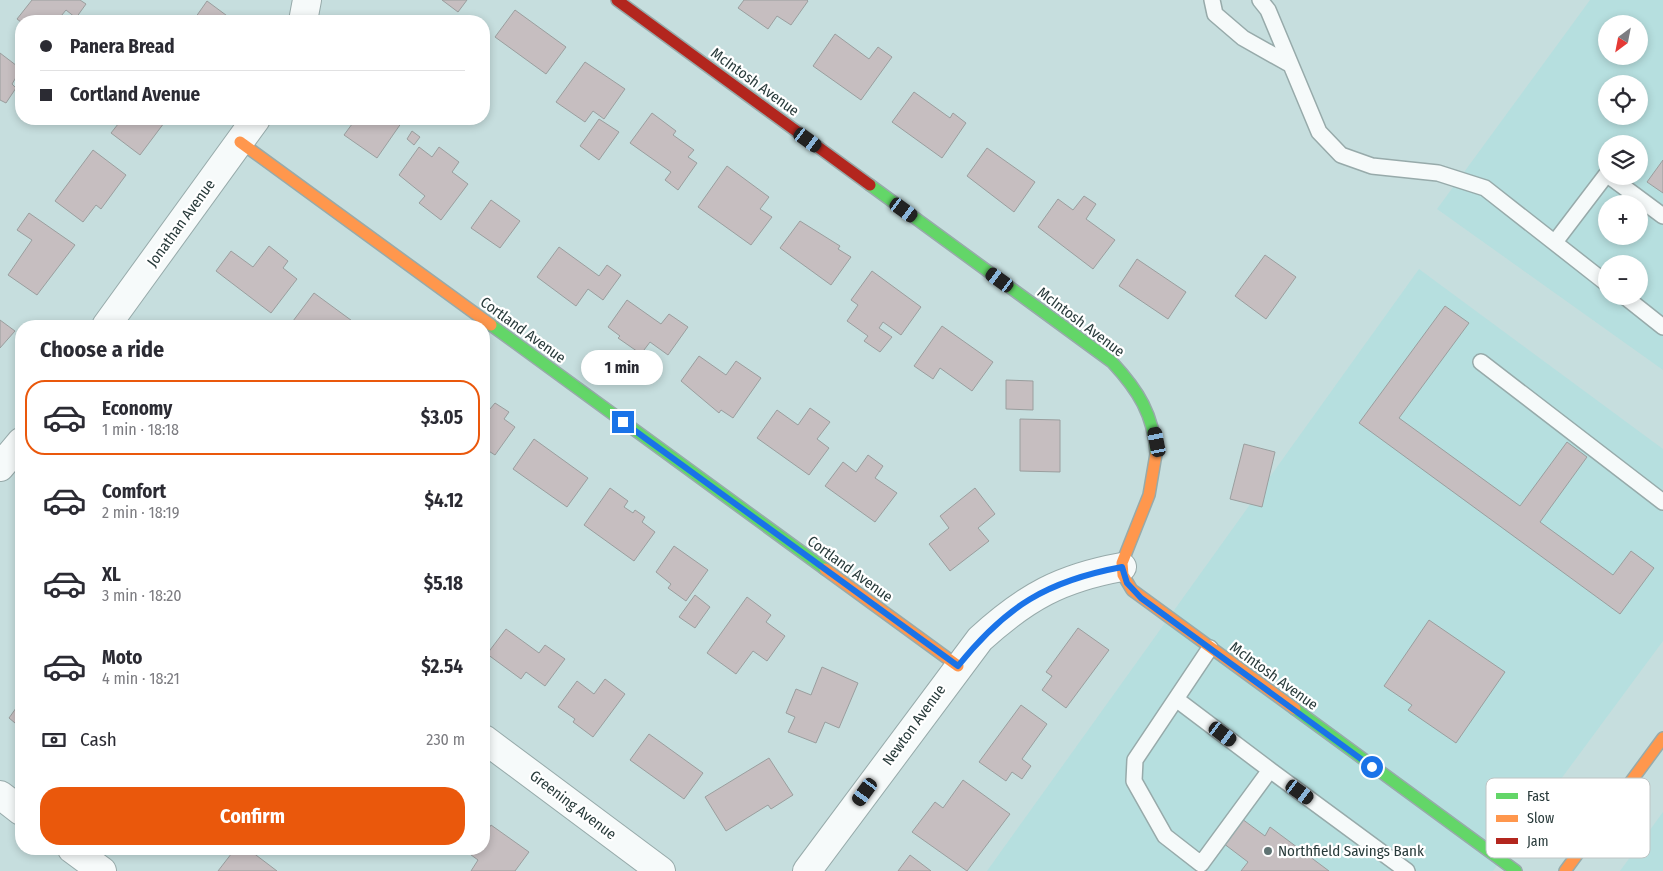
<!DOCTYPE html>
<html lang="en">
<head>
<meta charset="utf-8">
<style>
  body { margin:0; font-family:"Fira Sans Condensed",sans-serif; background:#f2f2f3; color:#2b2b33; height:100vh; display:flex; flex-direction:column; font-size:19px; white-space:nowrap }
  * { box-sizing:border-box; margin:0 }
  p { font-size:16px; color:#7c7c81 }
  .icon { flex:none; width:28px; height:28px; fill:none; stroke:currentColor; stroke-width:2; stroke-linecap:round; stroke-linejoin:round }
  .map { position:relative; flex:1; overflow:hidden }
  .drawer { position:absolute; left:15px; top:320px; width:475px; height:535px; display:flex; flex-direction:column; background:#fff; border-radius:20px; box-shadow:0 2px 8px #0003 }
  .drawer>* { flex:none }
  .guide { position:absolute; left:15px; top:15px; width:475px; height:110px; border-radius:20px; box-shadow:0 2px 8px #0003; display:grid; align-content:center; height:110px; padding:0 25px; background:#fff }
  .needle { width:32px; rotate:212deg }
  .buttons { position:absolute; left:1598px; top:15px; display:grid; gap:10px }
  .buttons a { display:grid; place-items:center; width:50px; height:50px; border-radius:50%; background:#fff; box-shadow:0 2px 8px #0003; font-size:25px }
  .end { position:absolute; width:22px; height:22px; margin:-11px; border:6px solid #1a73e8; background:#fff; box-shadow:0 0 0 2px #fff }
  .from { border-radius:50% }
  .bubble { position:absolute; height:35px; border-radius:18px; background:#fff; box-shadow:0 2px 8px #0003; font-size:16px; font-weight:700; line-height:35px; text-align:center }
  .car { position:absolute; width:15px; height:30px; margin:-15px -8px; border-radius:6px; box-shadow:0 0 4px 1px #0007; background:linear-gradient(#222 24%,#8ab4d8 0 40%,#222 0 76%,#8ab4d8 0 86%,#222 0) }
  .guide b { display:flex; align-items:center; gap:18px; height:48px; font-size:19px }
  .guide b+b { border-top:1px solid #e1e1e2 }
  .guide i { width:12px; height:12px; background:#2b2b33 }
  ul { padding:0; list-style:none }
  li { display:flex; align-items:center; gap:15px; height:75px; margin:0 10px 8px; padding:0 15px; border:2px solid transparent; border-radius:20px }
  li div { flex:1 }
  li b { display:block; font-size:19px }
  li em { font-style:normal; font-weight:700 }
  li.active { border-color:#ea580c }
  li>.icon { width:45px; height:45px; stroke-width:1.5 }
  h2 { padding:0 25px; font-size:22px; line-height:60px }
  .pay { display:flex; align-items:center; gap:12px; height:55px; padding:0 25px; font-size:19px }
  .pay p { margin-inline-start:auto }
  .action { display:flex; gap:10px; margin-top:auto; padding:10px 25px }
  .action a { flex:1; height:58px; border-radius:20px; background:#ea580c; color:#fff; font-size:20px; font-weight:700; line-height:58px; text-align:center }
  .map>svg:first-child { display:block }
  .built { fill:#b6dfdf; fill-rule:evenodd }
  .building { fill:#c6bec0; stroke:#9a9e9e }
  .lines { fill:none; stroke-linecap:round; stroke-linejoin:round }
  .lane-casing { stroke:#97aaaa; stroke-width:18 }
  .street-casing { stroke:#97aaaa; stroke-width:30 }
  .fast-casing { stroke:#97aaaa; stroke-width:14 }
  .slow-casing { stroke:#97aaaa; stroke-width:14 }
  .jam-casing { stroke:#97aaaa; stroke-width:14 }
  .lane { stroke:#f6fafa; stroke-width:15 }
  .street { stroke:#f6fafa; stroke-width:28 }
  .fast { stroke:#63d668; stroke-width:11 }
  .slow { stroke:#ff974d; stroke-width:11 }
  .jam { stroke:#b3261e; stroke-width:11 }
  .route { stroke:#1a73e8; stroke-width:6 }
  .poi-dot { fill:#5f7373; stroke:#fff; stroke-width:2 }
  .labels { text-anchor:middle; stroke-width:4.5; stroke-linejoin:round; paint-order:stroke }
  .street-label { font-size:15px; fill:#283a3a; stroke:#fff }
  .poi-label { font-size:15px; fill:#283a3a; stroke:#fff; text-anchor:start }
  .key { fill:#fff; stroke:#bec4c4; stroke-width:1 }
  .key-label { font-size:14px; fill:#283a3a }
</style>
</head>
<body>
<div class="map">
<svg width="1663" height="871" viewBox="0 0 1663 871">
  <rect width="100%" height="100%" fill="#c6dede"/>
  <!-- built -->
  <path class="built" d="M1590,0H1663V370L1437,209ZM1606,24H1639V56H1606ZM1606,84H1639V116H1606ZM1606,144H1639V176H1606ZM1606,204H1639V236H1606ZM1606,264H1639V296H1606Z
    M1419,269L1663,449V641L1493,871H987Z
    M1663,812V871H1620Z"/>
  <!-- building -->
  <path class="building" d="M32,0H80L86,4L76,18L66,10L57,21L21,22L17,19Z
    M442,0H467L458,12Z
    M744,0H807L808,1L791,25L777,16L768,29L738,8Z
    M207,1L234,21H193Z
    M515,10L566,47L546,74L495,37Z
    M835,34L869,59L878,47L892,57L861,100L813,66Z
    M0,53L21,69L12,84L16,88L6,103L0,100Z
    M585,62L625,89L604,119L593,111L585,122L556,102Z
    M914,92L950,118L953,113L966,123L942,158L892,122Z
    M652,113L676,131L673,135L694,150L688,157L697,163L678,190L665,180L671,172L630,143Z
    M122,119H167L140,155L111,133Z
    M352,119H404L377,158L344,135L355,120Z
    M599,119L619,132L599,160L580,146Z
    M412,131L420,137L414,145L407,139Z
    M419,147L432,157L439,147L459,162L452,172L468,184L441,220L419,203L425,196L399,175Z
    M987,148L1035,182L1014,212L967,176Z
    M93,150L126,175L101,209L96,205L83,222L55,201Z
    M1663,160V193L1647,182Z
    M727,166L769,197L760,209L772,217L751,245L698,207Z
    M1084,196L1096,204L1086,219L1115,240L1093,269L1038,227L1058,199L1073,210Z
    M491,200L520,221L500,248L471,228Z
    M29,213L75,245L37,295L8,275L32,240L17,230Z
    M800,221L840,246L838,249L851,257L831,285L780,248Z
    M269,246L288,261L283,268L297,279L271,313L216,271L231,251L253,267Z
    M559,247L599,276L607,265L621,275L603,300L588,289L576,306L537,277Z
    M1265,255L1296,277L1266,319L1235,296Z
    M1137,259L1186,292L1168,319L1119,286Z
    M872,271L921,307L901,335L883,322L879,328L892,337L880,352L864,341L868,336L847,321L858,305L851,300Z
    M314,293L359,326H300L293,321Z
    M627,300L661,324L669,314L688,327L668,355L650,342L641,354L618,338L620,336L608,327Z
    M1445,306L1469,323L1399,418L1520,506L1567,442L1587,457L1540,522L1613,575L1631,551L1654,568L1620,614L1359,423Z
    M0,320L15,331L0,348Z
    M942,326L993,362L972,391L940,368L933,379L914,366Z
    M699,356L726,375L736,361L761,378L733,418L721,410L719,413L681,381Z
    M1006,380L1033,381V410L1006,409Z
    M495,403L509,412L504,419L515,427L495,455L484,448V404L490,409Z
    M810,408L830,422L817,439L829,448L809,475L757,438L777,410L798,425Z
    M1020,419L1060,420V472L1020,471Z
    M534,439L588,478L567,507L513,469Z
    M1244,444L1275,452L1262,507L1230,499Z
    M868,455L883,466L875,478L897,493L875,522L825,486L843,462L856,472Z
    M610,488L628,501L624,507L633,513L635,510L645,517L642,522L655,532L634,561L584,525Z
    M975,488L995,514L978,528L989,541L950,571L929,544L949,528L940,516Z
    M674,546L708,570L686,601L668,588L671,584L656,572Z
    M695,595L710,607L695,628L679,617Z
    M747,597L771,615L766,622L785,636L767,661L753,651L736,674L707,653Z
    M1429,620L1505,672L1456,743L1408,710L1412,705L1384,686Z
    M1078,628L1109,650L1066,708L1042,690L1052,676L1046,672Z
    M506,629L539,653L545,645L565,659L545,686L526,672L521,679L487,654Z
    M822,667L858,683L839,728L825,722L816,743L788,732L795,717L786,713L796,689L811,695Z
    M605,679L625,694L593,737L573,722L575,719L558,707L577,681L594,694Z
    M21,701V728L9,718Z
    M1021,705L1047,724L1022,759L1031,766L1022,779L1012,772L1006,781L979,762Z
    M649,734L703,773L684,799L630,760Z
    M769,758L793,795L771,809L768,805L726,831L705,797Z
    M963,780L1010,814L967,871L912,832L935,802L943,808Z
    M1238,816L1265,836L1270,827L1329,871H1241L1248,862L1219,840Z
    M491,825L529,852L515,871H471L478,860L463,849H484V828L487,831Z
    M235,849H248L277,871H218Z
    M910,855L931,871H898Z"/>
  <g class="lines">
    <defs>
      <path id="lane" d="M1212,0L1215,14L1243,38L1291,65
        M1260,0L1268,10L1319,132L1341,155L1372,166L1438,173L1485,188L1606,283
        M1609,176L1663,216
        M1555,242L1606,175
        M1624,296L1663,327
        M1481,362L1663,502
        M1210,648L1135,760L1134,781L1165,836L1201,864L1270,770L1407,871
        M1176,699L1270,770"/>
      <path id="street" d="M303,21L307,0
        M106,326L256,119
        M0,467L21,442
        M484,739L661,871
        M0,795L21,811
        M72,849L102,871
        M807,871L980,639C1026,597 1061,578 1122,567"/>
      <path id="fast" d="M870,185L1112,362C1138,390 1154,415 1156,454
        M491,325L825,569
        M1295,709L1516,871"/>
      <path id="slow" d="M240,142L491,325
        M1156,454L1149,495L1122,563L1123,575L1132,590L1295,709
        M825,569L958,666
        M1565,871L1663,738"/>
      <path id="jam" d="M617,0L870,185"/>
    </defs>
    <!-- lane casing -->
    <use href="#lane" class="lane-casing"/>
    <!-- street casing -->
    <use href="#street" class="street-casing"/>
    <!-- fast casing -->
    <use href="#fast" class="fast-casing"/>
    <!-- slow casing -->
    <use href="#slow" class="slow-casing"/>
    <!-- jam casing -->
    <use href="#jam" class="jam-casing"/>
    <!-- lane -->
    <use href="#lane" class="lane"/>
    <!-- street -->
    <use href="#street" class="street"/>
    <!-- fast -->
    <use href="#fast" class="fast"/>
    <!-- slow -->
    <use href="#slow" class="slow"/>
    <!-- jam -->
    <use href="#jam" class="jam"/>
  </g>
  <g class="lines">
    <!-- route -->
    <path class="route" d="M623,422L958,666C1006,606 1047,581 1122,567L1127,583L1141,598L1372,767"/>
  </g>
  <!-- markers -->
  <circle class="poi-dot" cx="1268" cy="851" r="5"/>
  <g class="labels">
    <!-- street labels -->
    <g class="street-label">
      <text transform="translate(755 82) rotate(36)" y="5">McIntosh Avenue</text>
      <text transform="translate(181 223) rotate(-54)" y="5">Jonathan Avenue</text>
      <text transform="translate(1081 322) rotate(37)" y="5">McIntosh Avenue</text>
      <text transform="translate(523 330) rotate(36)" y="5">Cortland Avenue</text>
      <text transform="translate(850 569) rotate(36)" y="5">Cortland Avenue</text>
      <text transform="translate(1274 676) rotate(36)" y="5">McIntosh Avenue</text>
      <text transform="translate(914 725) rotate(-54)" y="5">Newton Avenue</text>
      <text transform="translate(573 805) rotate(37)" y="5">Greening Avenue</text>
    </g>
    <!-- poi labels -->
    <g class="poi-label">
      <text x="1278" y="856">Northfield Savings Bank</text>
    </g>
  </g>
  <!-- legend -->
  <rect x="1486" y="778" width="164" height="80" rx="8" class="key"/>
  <rect x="1496" y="793" width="22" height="6" fill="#63d668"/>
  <rect x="1496" y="815" width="22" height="7" fill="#ff974d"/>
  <rect x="1496" y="838" width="22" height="6" fill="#b3261e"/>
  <g class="key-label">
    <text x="1527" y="801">Fast</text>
    <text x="1527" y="823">Slow</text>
    <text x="1527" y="846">Jam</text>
  </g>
</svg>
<div class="buttons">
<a><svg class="needle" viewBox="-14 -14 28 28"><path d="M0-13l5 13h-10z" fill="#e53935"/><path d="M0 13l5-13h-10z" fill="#7c7c81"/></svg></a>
<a><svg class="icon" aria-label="locate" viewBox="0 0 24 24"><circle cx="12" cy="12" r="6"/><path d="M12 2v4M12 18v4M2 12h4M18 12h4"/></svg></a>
<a><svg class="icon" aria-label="layers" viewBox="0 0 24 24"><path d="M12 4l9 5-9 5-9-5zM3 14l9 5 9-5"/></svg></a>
<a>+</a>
<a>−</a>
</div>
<i class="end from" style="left:1372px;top:767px"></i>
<i class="end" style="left:623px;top:422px"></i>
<div class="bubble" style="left:581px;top:350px;width:82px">1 min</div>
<i class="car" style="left:808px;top:140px;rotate:126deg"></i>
<i class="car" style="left:904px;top:210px;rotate:126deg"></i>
<i class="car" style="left:1000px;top:280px;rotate:306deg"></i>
<i class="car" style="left:1157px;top:442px;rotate:349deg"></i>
<i class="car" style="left:1223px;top:734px;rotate:127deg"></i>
<i class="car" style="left:865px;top:792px;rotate:216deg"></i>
<i class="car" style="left:1300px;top:792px;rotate:126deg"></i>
<div class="guide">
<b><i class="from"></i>Panera Bread</b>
<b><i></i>Cortland Avenue</b>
</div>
<section class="drawer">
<h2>Choose a ride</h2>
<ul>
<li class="active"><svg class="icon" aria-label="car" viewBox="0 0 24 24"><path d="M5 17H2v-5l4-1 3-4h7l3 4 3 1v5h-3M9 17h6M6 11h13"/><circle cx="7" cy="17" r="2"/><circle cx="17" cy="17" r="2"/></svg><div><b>Economy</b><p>1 min · 18:18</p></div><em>$3.05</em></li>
<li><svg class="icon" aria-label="car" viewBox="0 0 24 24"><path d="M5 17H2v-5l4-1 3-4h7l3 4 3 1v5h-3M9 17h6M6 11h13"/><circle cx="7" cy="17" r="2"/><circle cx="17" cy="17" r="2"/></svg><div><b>Comfort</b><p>2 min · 18:19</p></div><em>$4.12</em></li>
<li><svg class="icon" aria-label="car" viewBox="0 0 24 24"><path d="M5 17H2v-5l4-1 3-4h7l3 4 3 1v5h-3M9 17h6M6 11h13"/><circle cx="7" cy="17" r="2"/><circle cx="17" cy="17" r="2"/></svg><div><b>XL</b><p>3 min · 18:20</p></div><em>$5.18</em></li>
<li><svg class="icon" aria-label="car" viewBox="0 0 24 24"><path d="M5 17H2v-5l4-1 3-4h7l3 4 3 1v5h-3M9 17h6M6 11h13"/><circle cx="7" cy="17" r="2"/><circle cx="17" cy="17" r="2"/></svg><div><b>Moto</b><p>4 min · 18:21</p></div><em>$2.54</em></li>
</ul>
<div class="pay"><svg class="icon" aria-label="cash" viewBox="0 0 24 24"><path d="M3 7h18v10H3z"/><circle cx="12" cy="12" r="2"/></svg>Cash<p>230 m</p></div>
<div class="action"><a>Confirm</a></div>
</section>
</div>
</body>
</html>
